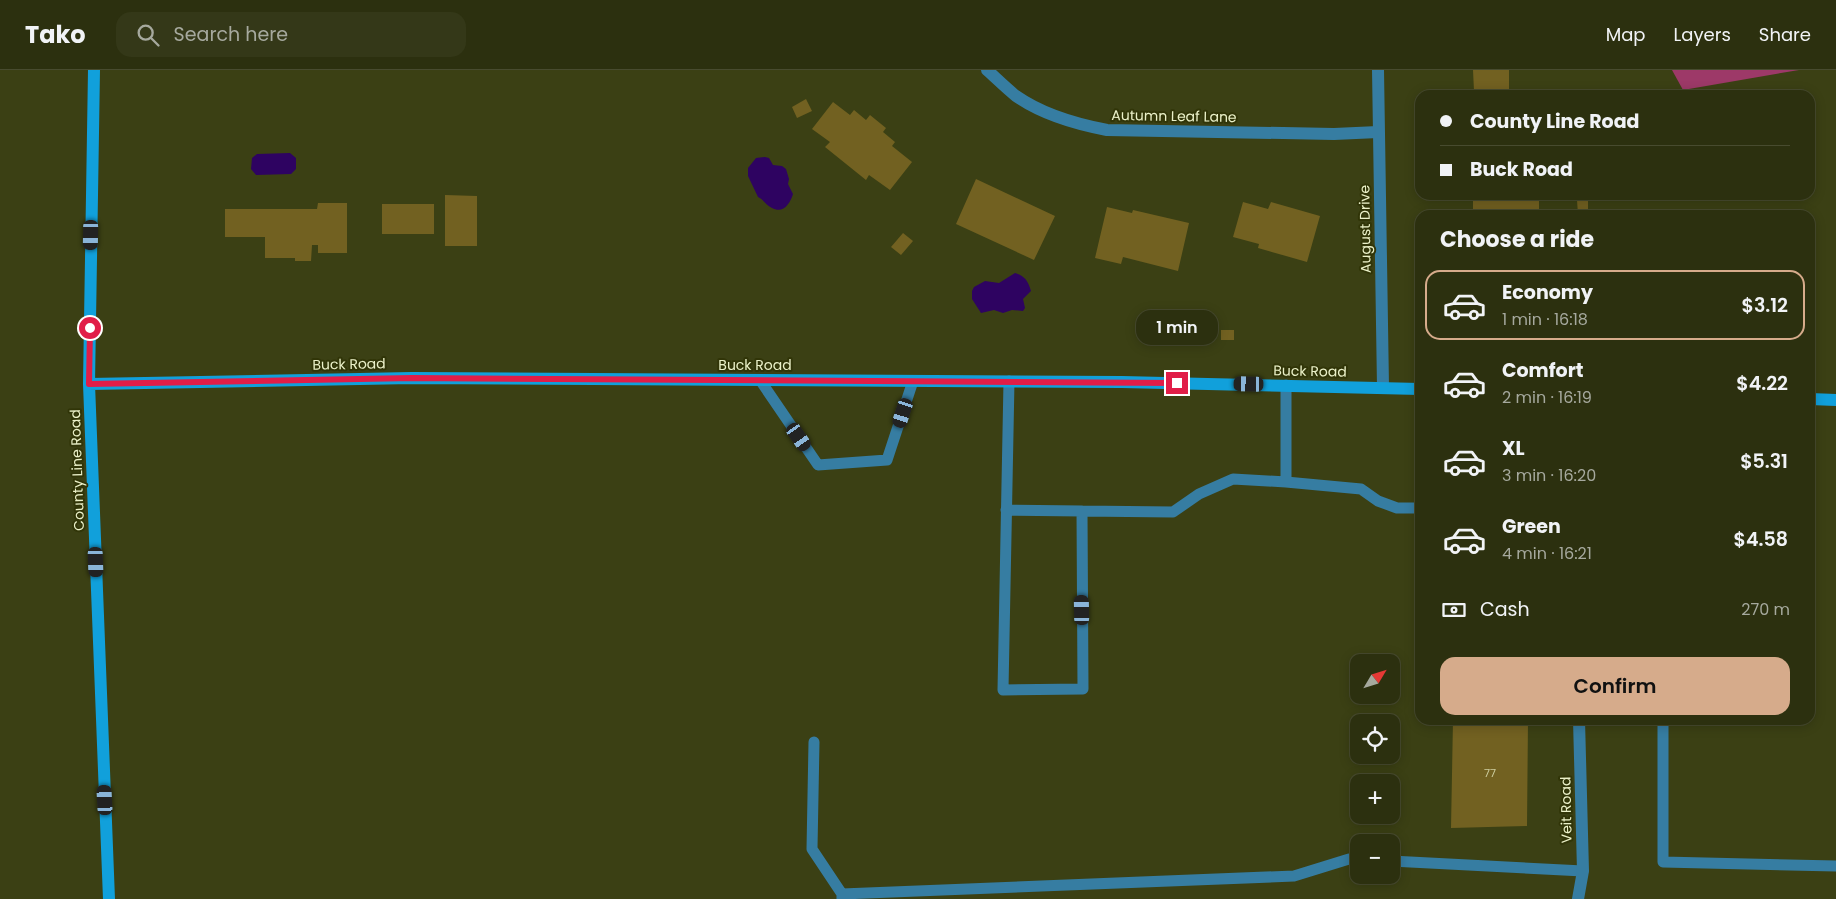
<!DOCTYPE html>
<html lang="en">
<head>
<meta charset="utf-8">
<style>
  body { margin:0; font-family:Poppins,sans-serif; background:#343818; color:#f1f3f6; height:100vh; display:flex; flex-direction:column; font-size:19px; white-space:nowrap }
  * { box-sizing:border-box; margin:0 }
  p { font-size:16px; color:#a6a99e }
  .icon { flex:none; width:28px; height:28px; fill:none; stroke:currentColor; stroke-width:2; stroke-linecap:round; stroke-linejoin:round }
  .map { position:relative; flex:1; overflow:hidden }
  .sheet { position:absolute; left:1415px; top:140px; width:400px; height:515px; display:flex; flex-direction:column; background:#2c300f; border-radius:15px; box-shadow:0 2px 12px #0003,0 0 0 1px #484b2f }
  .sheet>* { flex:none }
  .hud { position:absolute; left:1415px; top:20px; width:400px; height:110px; border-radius:15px; box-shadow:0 2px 12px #0003,0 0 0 1px #484b2f; display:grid; align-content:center; height:110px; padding:0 25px; background:#2c300f }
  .needle { width:32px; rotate:52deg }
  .controls { position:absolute; left:1350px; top:584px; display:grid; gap:10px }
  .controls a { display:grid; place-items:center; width:50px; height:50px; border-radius:10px; background:#2c300f; box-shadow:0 2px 12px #0003,0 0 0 1px #484b2f; font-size:25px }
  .end { position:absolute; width:22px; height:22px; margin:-11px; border:6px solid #e11d48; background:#fff; box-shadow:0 0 0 2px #fff }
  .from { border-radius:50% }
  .bubble { position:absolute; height:35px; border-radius:15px; background:#2c300f; box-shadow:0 2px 12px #0003,0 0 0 1px #484b2f; font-size:16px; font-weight:600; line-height:35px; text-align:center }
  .car { position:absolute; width:15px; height:30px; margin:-15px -8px; border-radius:6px; box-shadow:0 0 4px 1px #0007; background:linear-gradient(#222 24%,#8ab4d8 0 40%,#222 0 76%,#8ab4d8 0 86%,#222 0) }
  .hud b { display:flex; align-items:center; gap:18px; height:48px; font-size:19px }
  .hud b+b { border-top:1px solid #484b2f }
  .hud i { width:12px; height:12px; background:#f1f3f6 }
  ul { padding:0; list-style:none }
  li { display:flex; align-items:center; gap:15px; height:70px; margin:0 10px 8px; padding:0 15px; border:2px solid transparent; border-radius:15px }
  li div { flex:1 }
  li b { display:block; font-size:19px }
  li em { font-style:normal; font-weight:600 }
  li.current { border-color:#d6ab8b }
  li>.icon { width:45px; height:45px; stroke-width:1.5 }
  h2 { padding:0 25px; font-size:22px; line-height:60px }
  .pay { display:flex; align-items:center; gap:12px; height:55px; padding:0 25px; font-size:19px }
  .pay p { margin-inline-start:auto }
  .cta { display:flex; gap:10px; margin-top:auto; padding:10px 25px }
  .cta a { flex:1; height:58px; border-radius:15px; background:#d6ab8b; color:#111; font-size:20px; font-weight:600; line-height:58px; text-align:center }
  header { display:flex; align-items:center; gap:30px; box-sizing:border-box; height:70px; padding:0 25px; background:#2c300f; border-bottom:1px solid #484b2f }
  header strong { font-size:24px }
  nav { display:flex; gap:28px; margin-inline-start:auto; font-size:18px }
  .search { width:350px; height:45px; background:#343818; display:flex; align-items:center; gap:12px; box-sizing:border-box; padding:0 18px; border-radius:15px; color:#a6a99e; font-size:19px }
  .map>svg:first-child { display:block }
  .forest { fill:#9d3968 }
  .water { fill:#2e0361 }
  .building { fill:#726121 }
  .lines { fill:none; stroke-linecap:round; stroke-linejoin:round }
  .lane { stroke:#367da2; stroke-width:11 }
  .street { stroke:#367da2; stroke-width:12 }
  .secondary { stroke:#11a0db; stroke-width:12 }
  .route { stroke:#e11d48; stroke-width:6 }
  .labels { text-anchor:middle; stroke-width:4; stroke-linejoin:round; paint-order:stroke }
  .number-label { font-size:11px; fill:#cdcd9f }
  .street-label { font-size:14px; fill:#ebf1c9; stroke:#313508 }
</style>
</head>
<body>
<header>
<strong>Tako</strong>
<div class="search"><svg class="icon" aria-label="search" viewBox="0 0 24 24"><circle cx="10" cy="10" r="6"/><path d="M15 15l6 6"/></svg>Search here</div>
<nav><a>Map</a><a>Layers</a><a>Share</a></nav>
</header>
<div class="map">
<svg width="1836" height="829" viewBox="0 0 1836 829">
  <rect width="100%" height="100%" fill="#3b4014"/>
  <!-- forest -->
  <path class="forest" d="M1672,0H1799L1683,20Z"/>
  <!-- water -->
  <path class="water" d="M290,83L296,88V99L291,104L256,105L251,99L252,88L257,84Z
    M765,87L769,88L773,95L782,96L786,99L789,109L788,114L793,124C790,134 783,144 772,138C766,135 764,130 758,127L748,106V98L756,88Z
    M1015,203C1025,206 1028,211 1031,221L1023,229L1025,238L1023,241L1012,240L1003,243L994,240L981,243L972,229V221L974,217L985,211L999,213Z"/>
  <!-- building -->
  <path class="building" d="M1473,0H1509V21L1515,20V25H1466V22L1474,21Z
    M806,29L812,41L797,48L792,37Z
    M833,32L850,45L854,40L866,50L870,45L886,58L883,62L895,72L892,76L912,92L890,120L869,105L866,110L825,77L830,72L812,59Z
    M976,109L1055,146L1034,190L956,154Z
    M445,125L477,126V176H445Z
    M1473,127H1539V145H1473Z
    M1577,130H1588V145H1578Z
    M1243,132L1268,139L1271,132L1320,146L1307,192L1258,178L1259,174L1233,167Z
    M318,133H347V183H318V175H312L311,191H295V188H265V167H225V139H317Z
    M382,134H434V164H382Z
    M1107,137L1132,143L1133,140L1189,153L1178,201L1123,187L1121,194L1095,188Z
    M903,163L913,171L901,185L891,177Z
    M1221,260H1234V270H1221Z
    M1453,650H1528L1527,756L1451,758Z"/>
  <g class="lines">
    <!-- lane -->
    <path class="lane" d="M760,310L818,395L887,390L913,311
      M1286,412L1361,419L1378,431L1397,438H1420
      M1006,440L1082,441L1083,619L1003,620L1009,311
      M1082,441L1173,442L1199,424L1233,409L1286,412V315
      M1663,650V792L1836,796
      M814,672L812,779L842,824
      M1391,791L1583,801
      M842,829V824L1294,806L1349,789H1359"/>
    <!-- street -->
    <path class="street" d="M987,0C996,8 1006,18 1016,26C1043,45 1075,54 1107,60L1334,64L1378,62
      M1378,0L1383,317
      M1578,829L1583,801L1579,650"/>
    <!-- secondary -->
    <path class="secondary" d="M94,0L89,314L109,829
      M89,314L412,308L1122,312L1420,319
      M1810,329L1836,330"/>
  </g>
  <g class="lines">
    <!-- route -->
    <path class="route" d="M90,258L89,314L412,308L1177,313"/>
  </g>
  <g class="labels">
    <!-- number labels -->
    <g class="number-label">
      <text x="1490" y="707">77</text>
    </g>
    <!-- street labels -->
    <g class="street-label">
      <text transform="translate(1174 46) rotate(1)" y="5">Autumn Leaf Lane</text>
      <text transform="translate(1365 159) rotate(-91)" y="5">August Drive</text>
      <text transform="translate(349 294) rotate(-1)" y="5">Buck Road</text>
      <text x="755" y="300">Buck Road</text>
      <text transform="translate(1310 301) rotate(1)" y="5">Buck Road</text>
      <text transform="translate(77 400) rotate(-92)" y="5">County Line Road</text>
      <text transform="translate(1566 740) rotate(-91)" y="5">Veit Road</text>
    </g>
  </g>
</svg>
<div class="controls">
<a><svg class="needle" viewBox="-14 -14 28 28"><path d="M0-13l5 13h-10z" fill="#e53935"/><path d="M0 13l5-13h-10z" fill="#a6a99e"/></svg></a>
<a><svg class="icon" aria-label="locate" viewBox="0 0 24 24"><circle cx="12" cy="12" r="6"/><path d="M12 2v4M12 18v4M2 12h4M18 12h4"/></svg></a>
<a>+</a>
<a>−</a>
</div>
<i class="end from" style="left:90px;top:258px"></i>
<i class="end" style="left:1177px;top:313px"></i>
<div class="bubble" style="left:1136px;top:240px;width:82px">1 min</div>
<i class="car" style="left:91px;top:165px;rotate:181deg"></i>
<i class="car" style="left:1249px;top:314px;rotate:271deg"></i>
<i class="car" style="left:903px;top:343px;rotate:198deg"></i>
<i class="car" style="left:799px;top:367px;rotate:145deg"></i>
<i class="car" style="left:96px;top:492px;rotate:178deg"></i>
<i class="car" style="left:1082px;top:540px;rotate:359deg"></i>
<i class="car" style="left:105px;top:730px;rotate:357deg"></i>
<div class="hud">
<b><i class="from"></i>County Line Road</b>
<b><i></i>Buck Road</b>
</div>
<section class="sheet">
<h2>Choose a ride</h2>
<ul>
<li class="current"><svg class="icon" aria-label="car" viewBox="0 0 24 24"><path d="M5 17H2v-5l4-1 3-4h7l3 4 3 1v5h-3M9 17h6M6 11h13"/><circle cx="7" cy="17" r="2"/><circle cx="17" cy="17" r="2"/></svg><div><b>Economy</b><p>1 min · 16:18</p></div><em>$3.12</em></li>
<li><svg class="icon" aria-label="car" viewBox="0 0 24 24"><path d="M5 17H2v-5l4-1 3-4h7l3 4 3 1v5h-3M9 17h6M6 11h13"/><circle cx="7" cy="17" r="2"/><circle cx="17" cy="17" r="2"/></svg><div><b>Comfort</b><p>2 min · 16:19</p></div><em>$4.22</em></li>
<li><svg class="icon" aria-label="car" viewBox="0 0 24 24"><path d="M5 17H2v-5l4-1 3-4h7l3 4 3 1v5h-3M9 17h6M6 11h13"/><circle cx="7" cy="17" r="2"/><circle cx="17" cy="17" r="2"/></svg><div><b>XL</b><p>3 min · 16:20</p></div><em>$5.31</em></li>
<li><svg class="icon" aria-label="car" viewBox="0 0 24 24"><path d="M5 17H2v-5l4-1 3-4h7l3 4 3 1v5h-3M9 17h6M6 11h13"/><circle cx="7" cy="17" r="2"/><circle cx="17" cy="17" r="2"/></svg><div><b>Green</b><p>4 min · 16:21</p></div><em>$4.58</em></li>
</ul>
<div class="pay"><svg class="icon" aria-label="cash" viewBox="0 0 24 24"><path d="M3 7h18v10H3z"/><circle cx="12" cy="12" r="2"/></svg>Cash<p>270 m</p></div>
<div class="cta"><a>Confirm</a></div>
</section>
</div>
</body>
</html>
